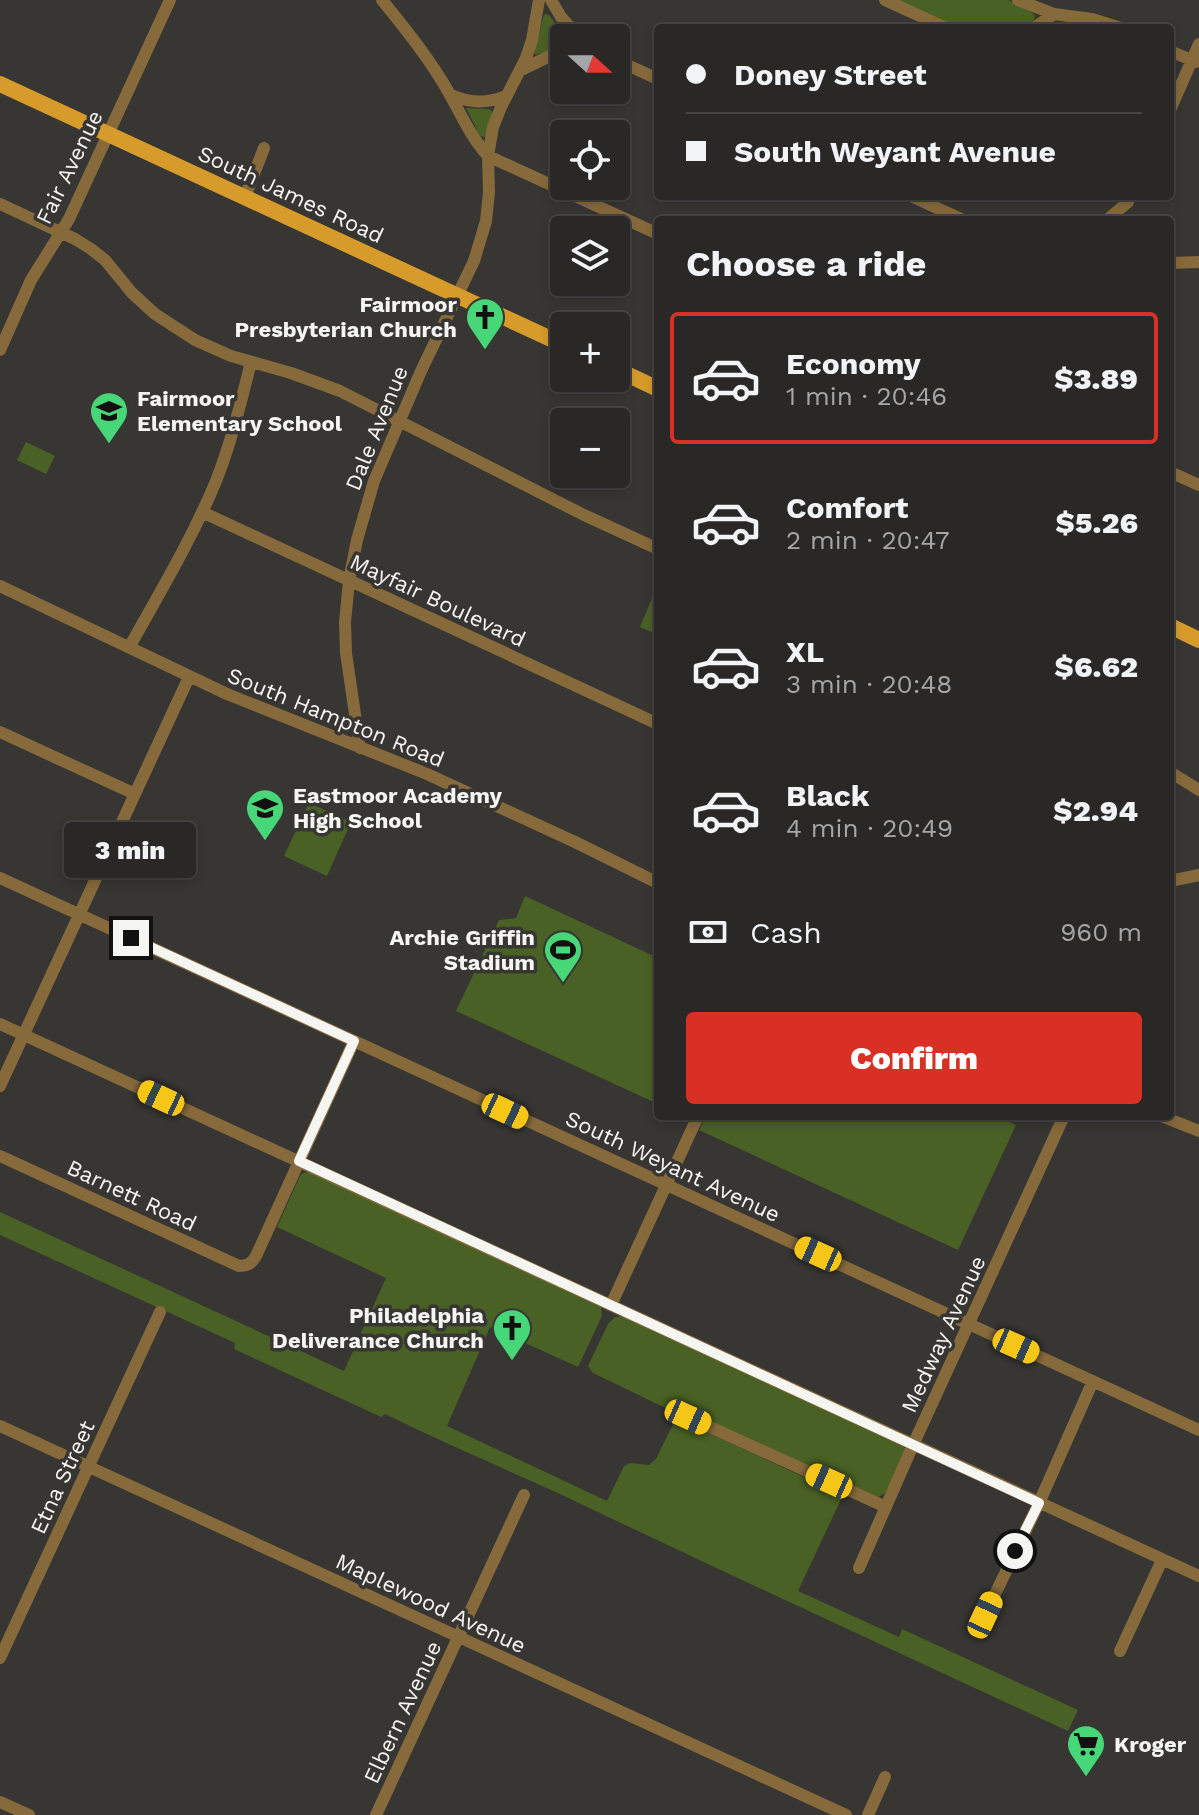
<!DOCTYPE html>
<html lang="en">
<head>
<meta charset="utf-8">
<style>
  body { margin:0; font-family:"Work Sans",sans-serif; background:#31302e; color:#f1f3f6; height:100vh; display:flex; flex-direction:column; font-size:30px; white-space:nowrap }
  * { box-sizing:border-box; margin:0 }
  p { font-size:26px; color:#a5a6a7 }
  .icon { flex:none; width:44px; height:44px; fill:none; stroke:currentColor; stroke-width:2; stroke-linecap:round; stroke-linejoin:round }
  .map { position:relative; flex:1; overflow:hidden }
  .sheet { position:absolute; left:654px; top:216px; width:520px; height:904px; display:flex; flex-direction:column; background:#292826; border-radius:8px; box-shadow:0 4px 12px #0003,0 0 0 2px #454443 }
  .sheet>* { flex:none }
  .guide { position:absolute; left:654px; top:24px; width:520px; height:176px; border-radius:8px; box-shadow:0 4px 12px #0003,0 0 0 2px #454443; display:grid; align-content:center; height:176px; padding:0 32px; background:#292826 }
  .needle { width:52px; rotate:111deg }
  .buttons { position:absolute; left:550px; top:24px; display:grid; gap:16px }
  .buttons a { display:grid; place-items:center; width:80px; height:80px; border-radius:8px; background:#292826; box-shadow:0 4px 12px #0003,0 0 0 2px #454443; font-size:40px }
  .end { position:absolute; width:36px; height:36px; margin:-18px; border:10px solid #f5f5f2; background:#111; box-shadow:0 0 0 4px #111 }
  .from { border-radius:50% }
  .bubble { position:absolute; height:56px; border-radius:8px; background:#292826; box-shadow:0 4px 12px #0003,0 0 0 2px #454443; font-size:26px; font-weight:800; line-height:56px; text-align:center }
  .car { position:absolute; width:24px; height:48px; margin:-24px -12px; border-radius:10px; box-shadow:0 0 6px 2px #0007; background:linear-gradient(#f5c518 24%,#345 0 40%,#f5c518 0 76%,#345 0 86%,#f5c518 0) }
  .guide b { display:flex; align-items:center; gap:28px; height:76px; font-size:30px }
  .guide b+b { border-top:2px solid #454443 }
  .guide i { width:20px; height:20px; background:#f1f3f6 }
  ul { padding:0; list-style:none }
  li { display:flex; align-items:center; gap:24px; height:132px; margin:0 16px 12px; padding:0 16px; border:4px solid transparent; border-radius:8px }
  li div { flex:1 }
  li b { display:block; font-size:30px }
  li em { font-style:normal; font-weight:800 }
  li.on { border-color:#d93025 }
  li>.icon { width:72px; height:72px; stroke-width:1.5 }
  h2 { padding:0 32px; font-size:36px; line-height:96px }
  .pay { display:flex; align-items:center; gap:20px; height:88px; padding:0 32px; font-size:30px }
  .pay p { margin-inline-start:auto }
  .action { display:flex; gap:16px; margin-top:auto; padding:16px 32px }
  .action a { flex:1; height:92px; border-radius:8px; background:#d93025; color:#fff; font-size:32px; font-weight:800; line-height:92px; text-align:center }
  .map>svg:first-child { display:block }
  .green { fill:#4a6125 }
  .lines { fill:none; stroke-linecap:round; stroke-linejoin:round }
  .minor { stroke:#876a3c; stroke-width:12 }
  .major { stroke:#d79b2b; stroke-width:16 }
  .route { stroke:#f5f5f2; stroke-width:10 }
  .labels { text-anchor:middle; stroke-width:7; stroke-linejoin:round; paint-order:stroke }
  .street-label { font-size:22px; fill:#f5f5f2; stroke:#373633 }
  .poi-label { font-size:22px; font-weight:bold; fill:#f5f5f2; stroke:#373633; text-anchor:end }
</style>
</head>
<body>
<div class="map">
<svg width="1199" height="1815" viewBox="0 0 1199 1815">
  <rect width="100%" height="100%" fill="#373633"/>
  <!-- green -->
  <path class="green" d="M896,0H1008L1030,10L1035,16L1034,20L1024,28H957Z
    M546,14L549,15L567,38H564V47L535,55L534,52L544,15Z
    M466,108L490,109L493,113L485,137L480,136Z
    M26,442L55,456L46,474L17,460Z
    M658,584V635L640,627Z
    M309,803L351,822L327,876L284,856Z
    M525,896L658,958V1104L456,1011L499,920L516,918Z
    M706,1116H997L1016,1125L958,1250L699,1130Z
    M310,1172L601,1307L602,1316L578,1367L490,1327L447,1426L607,1501L624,1466L631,1463L649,1465L656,1459L676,1418L843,1495L798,1591L899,1637L902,1629L1078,1710L1068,1731C899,1653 730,1575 562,1495C503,1468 444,1443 385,1414L381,1417L234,1349L235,1343L0,1235V1212L344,1371L386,1278L277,1227L300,1176L303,1173Z
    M623,1316L903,1446L905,1449L886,1493L878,1497L695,1414V1406L685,1402L678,1414L593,1373L588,1366L608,1324L615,1317Z"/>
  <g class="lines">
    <!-- minor -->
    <path class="minor" d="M382,0C403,26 424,52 442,81C457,105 468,134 488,156L658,234
      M551,0L561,17L580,38
      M885,0L946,28
      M1018,0L1054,14L1092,19L1121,28
      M1034,28L1054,14
      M1170,51L1196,62
      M616,60L658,79
      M521,70L554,54L564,53
      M451,95C471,103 485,104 506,96
      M1170,110L1199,44
      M911,196L963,220
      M245,197L264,148
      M0,204L75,239L91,249L105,260L132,293L155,314L195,340L231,356L291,373L340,391L584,515L658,549
      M1107,220L1128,202
      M1170,263L1199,262
      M0,350L31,280L69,219L170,0
      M1170,472L1199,485
      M202,512L658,724
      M0,586L227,694L427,774L575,842L658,883
      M130,646C160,592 192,539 216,481C231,443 241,402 251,362
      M0,732L135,794
      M360,748L346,653L345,622L349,581L357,540L374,481L421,371L474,261L486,221L489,192L488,156L493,127L501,107L526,58L532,40L539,0
      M1170,772L1199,790
      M0,878L1199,1430
      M1170,881L1199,875
      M0,1024L1199,1576
      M0,1086L189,677
      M1161,1116L1199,1131
      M0,1156L239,1266C248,1266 252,1263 256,1256L354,1041
      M611,1305L698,1116
      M688,1417L886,1507
      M0,1426L846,1815
      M859,1568L913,1445L1064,1116
      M985,1615L1039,1503L1093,1381
      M1120,1651L1162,1560
      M0,1658L160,1312
      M0,1802L29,1815
      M376,1815L524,1495
      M868,1815L885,1777"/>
    <!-- major -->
    <path class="major" d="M0,84L564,345
      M616,369L658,389
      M1170,626L1199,640"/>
  </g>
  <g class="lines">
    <!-- route -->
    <path class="route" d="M131,938L354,1041L299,1161L1039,1503L1015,1551"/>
  </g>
  <!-- icons -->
  <defs>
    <symbol id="church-pin" viewBox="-11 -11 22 30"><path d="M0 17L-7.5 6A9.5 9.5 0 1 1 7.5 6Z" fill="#47d779" stroke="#373633"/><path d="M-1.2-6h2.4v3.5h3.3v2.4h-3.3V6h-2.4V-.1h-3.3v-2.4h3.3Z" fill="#111"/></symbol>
    <symbol id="school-pin" viewBox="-11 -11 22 30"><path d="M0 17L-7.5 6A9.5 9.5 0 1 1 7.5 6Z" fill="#47d779" stroke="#373633"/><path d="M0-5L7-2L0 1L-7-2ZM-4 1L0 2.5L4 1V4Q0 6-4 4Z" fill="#111"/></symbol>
    <symbol id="stadium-pin" viewBox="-11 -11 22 30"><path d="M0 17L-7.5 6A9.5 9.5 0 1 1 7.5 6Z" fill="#47d779" stroke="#373633"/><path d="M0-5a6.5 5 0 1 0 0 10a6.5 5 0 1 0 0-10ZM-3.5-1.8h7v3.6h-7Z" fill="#111"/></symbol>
    <symbol id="supermarket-pin" viewBox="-11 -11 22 30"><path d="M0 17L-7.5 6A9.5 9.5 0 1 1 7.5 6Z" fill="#47d779" stroke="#373633"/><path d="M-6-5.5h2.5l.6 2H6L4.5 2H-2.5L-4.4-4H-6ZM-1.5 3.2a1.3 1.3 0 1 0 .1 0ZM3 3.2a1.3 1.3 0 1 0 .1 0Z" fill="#111"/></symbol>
  </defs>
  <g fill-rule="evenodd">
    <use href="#church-pin" x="463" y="295" width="44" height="60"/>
    <use href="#school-pin" x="87" y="389" width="44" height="60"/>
    <use href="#school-pin" x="243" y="786" width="44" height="60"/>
    <use href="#stadium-pin" x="541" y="928" width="44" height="60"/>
    <use href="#church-pin" x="490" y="1306" width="44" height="60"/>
    <use href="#supermarket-pin" x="1064" y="1722" width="44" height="60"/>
  </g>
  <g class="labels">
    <!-- street labels -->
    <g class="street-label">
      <text transform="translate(69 167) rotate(-64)" y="8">Fair Avenue</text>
      <text transform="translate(291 194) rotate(25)" y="8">South James Road</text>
      <text transform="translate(376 428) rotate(-68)" y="8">Dale Avenue</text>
      <text transform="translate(438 600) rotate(25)" y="8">Mayfair Boulevard</text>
      <text transform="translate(336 717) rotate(22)" y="8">South Hampton Road</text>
      <text transform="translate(673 1166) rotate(25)" y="8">South Weyant Avenue</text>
      <text transform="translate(132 1195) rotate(25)" y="8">Barnett Road</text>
      <text transform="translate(943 1334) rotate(-65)" y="8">Medway Avenue</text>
      <text transform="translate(62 1477) rotate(-65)" y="8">Etna Street</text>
      <text transform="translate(431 1603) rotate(25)" y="8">Maplewood Avenue</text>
      <text transform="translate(402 1712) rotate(-65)" y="8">Elbern Avenue</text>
    </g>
    <!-- poi labels -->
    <g class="poi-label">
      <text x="457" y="312">Fairmoor<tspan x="457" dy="25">Presbyterian Church</tspan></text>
      <text x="137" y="406" text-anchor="start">Fairmoor<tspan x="137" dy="25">Elementary School</tspan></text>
      <text x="293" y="803" text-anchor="start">Eastmoor Academy<tspan x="293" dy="25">High School</tspan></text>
      <text x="535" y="945">Archie Griffin<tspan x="535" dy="25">Stadium</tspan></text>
      <text x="484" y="1323">Philadelphia<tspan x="484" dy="25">Deliverance Church</tspan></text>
      <text x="1114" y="1752" text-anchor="start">Kroger</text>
    </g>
  </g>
</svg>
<div class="buttons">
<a><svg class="needle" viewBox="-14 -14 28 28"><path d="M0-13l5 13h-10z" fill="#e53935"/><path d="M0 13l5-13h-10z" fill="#a5a6a7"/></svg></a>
<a><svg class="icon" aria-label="locate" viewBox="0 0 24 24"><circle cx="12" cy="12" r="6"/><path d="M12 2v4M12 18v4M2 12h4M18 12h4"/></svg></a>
<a><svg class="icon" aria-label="layers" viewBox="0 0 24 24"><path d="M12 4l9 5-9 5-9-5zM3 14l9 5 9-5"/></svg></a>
<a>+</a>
<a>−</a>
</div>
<i class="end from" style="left:1015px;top:1551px"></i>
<i class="end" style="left:131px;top:938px"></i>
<div class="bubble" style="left:64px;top:822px;width:132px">3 min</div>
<i class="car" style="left:161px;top:1098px;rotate:295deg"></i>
<i class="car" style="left:505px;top:1111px;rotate:115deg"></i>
<i class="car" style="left:818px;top:1254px;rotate:294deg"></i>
<i class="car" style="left:1016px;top:1346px;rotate:114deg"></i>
<i class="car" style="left:688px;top:1417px;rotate:114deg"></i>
<i class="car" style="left:829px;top:1481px;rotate:294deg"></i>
<i class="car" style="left:985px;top:1615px;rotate:25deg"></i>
<div class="guide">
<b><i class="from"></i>Doney Street</b>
<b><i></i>South Weyant Avenue</b>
</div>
<section class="sheet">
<h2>Choose a ride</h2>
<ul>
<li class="on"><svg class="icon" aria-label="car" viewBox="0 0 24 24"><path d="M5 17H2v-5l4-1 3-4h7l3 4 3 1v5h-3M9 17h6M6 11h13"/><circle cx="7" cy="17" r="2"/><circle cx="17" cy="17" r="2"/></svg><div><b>Economy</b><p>1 min · 20:46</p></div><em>$3.89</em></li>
<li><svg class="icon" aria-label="car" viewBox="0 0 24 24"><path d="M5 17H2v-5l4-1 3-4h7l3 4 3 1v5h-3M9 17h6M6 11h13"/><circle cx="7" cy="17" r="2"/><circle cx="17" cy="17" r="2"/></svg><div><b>Comfort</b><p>2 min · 20:47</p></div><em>$5.26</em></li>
<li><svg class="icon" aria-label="car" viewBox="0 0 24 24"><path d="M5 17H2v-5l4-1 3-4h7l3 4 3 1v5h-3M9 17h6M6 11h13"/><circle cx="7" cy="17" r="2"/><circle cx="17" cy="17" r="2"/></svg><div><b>XL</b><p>3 min · 20:48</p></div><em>$6.62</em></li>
<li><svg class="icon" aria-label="car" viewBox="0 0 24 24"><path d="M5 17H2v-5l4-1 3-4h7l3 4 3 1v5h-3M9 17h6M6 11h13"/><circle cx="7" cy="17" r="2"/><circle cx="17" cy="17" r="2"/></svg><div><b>Black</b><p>4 min · 20:49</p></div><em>$2.94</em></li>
</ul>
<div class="pay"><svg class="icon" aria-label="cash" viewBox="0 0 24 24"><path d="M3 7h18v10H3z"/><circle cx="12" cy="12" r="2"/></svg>Cash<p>960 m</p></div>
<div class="action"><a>Confirm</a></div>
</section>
</div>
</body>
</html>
